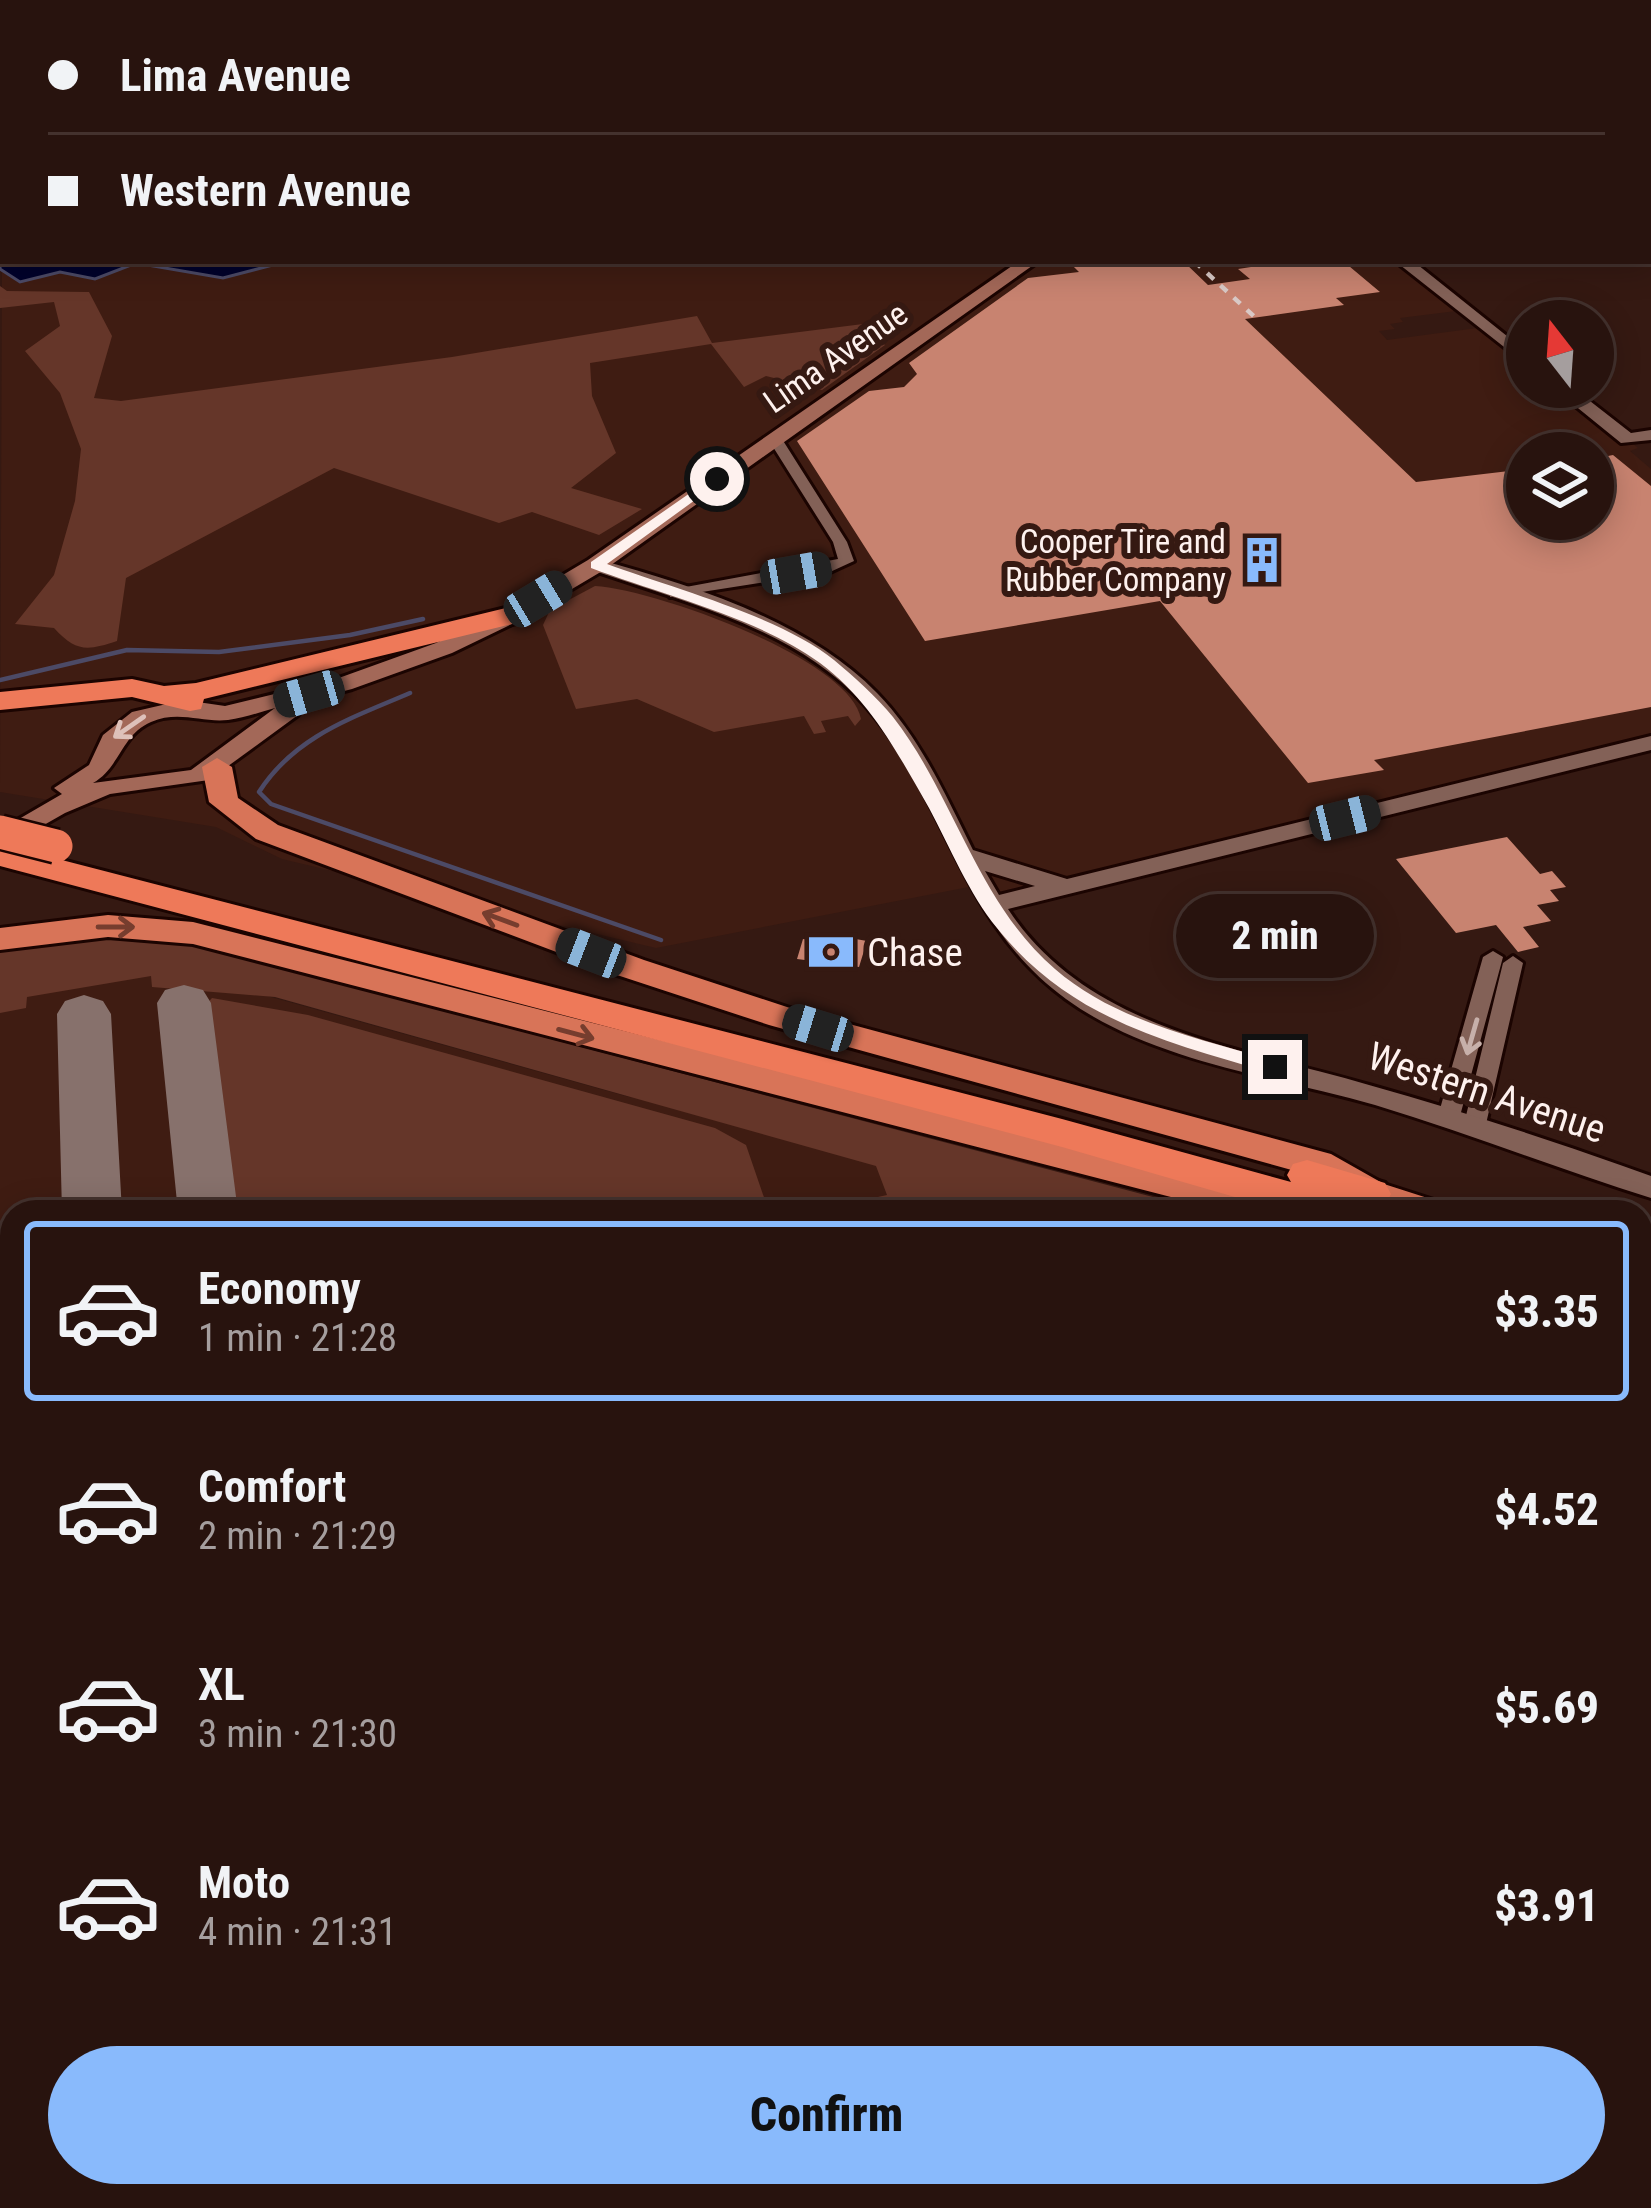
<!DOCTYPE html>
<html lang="en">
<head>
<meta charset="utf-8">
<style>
  body { margin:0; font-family:"Roboto Condensed",sans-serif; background:#34201c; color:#f1f3f6; height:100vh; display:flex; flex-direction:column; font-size:45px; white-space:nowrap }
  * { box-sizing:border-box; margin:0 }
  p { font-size:39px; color:#a59e9e }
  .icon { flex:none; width:66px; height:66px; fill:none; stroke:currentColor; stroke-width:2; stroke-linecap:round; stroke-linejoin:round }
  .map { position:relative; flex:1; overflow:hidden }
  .drawer { position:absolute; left:0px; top:1200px; width:1653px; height:1008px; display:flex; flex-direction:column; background:#28130e; border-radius:36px 36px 0 0; box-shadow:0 6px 30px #0003,0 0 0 3px #44322e }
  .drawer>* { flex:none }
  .banner { position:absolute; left:0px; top:0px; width:1653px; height:264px; box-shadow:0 6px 30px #0003,0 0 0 3px #44322e; display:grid; align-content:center; height:264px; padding:0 48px; background:#28130e }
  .needle { width:78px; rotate:343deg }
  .fabs { position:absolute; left:1506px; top:300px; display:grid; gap:24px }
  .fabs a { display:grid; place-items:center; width:108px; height:108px; border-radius:50%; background:#28130e; box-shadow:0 6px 30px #0003,0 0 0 3px #44322e; font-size:60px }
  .end { position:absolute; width:54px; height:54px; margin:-27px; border:15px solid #fef1ee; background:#111; box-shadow:0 0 0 6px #111 }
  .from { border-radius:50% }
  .bubble { position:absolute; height:84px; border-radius:42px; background:#28130e; box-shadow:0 6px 30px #0003,0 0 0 3px #44322e; font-size:39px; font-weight:800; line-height:84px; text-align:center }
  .car { position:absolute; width:36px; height:72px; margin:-36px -18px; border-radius:15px; box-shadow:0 0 9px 3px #0007; background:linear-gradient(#222 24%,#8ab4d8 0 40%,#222 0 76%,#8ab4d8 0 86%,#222 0) }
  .banner b { display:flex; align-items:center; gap:42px; height:114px; font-size:45px }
  .banner b+b { border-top:3px solid #44322e }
  .banner i { width:30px; height:30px; background:#f1f3f6 }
  ul { padding:21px 0 0; list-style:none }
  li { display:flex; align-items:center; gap:36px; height:180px; margin:0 24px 18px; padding:0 24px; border:6px solid transparent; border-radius:12px }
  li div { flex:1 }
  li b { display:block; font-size:45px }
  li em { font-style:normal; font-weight:800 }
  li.current { border-color:#89bafc }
  li>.icon { width:108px; height:108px; stroke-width:1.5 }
  .button { display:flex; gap:24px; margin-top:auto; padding:24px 48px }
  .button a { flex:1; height:138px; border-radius:72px; background:#89bafc; color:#111; font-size:48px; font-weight:800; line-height:138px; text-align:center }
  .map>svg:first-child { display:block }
  .built { fill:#3f1c12; fill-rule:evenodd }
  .green { fill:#653629 }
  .water { fill:#00022b; stroke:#4c4a66; stroke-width:3 }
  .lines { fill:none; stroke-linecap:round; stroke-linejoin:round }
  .stream { stroke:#4c4a66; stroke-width:4.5 }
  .taxiway { fill:#87716c; fill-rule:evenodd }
  .building { fill:#c88370 }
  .minor-casing { stroke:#1b0401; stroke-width:6 }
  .tertiary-casing { stroke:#1b0401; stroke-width:6 }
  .secondary-casing { stroke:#1b0401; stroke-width:6 }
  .trunk-casing { stroke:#1b0401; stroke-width:6 }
  .motorway-casing { stroke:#1b0401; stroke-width:6 }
  .minor { fill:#836157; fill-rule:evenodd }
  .tertiary { fill:#836157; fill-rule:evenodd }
  .secondary { fill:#a36858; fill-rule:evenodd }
  .trunk { fill:#d87458; fill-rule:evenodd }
  .motorway { fill:#ee7959; fill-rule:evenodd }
  .rail-far1 { stroke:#d9c9c6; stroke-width:3; stroke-dasharray:8 8; stroke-linecap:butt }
  .rail { stroke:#d9c9c6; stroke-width:4.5; stroke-dasharray:9 9; stroke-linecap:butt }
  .motorway-bridge-casing { stroke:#1b0401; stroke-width:38; stroke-linecap:butt }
  .motorway-bridge { stroke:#ee7959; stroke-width:33 }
  .oneway { stroke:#dec1ba }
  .oneway2 { stroke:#763d2e }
  .oneway3 { stroke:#c7b0aa }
  .route { fill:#fef1ee }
  .labels { text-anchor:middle; stroke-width:12; stroke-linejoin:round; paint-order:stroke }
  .far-street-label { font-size:33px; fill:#fef1ee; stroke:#351912 }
  .far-poi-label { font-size:33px; fill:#fef1ee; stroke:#351912; text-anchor:end }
  .poi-label { font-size:39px; fill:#fef1ee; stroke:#351912; text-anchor:start }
  .street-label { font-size:39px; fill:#fef1ee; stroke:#351912 }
</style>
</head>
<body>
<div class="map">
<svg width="1651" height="2208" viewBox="0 0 1651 2208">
  <rect width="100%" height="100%" fill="#351912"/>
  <!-- built -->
  <path class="built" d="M32,0H1002L1005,3H23Z
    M3,10V261H1403L1464,310L1400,318L1403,322L1390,324L1395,329L1379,331L1387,340L1485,327L1527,360V387H1562L1638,448L1630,451L1651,469V743L991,905L979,885L656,948L282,859L216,827L0,792ZM1527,453H1593V519H1527Z
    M117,954L629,1097L725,1102L1116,1212H12V2196H1641L1651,2208H0V974Z"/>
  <!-- green -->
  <path class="green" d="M0,286L7,291L89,292L112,336L94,398L121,401L452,357L697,316L712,343L863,324L885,345L822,390L766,376L744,387L711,344L590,363L592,396L616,453L571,488L642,509L599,535L532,512L499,523L334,468L126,578L117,641C87,651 76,652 54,628L15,624L54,575L75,501L81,449L60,393L25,351L60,326L54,302L0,308Z
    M595,586C652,589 850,658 861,719L855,726L848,716L821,721L826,732L814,734L804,716L714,732L637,699L576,709L543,625L550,610Z
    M82,936L166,938L1210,1212H809L887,1195L876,1166L275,997L152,987L151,976L27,997L26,1008L0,1013V949Z
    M212,998L308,1015L715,1128L746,1145L769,1212H225L203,1008Z
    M1641,1355L1651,1359V2208H84L82,2196H1641Z"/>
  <!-- water -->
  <path class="water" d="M3,165V261H288L223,278L136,263L95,279L60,272L20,282L0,269Z"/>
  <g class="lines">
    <!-- stream -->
    <path class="stream" d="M0,680L127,650L219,652L350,635L423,619
      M410,693C352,718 295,736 259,792L271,804L661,940"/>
    <!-- taxiway -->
    <path class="taxiway" d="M184,985L203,990L211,1003L238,1212H178L157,1003L165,990Z
      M84,995L103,1001L111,1014L122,1212H62L57,1014L65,1001Z
      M0,1387L12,1392V1457L0,1453Z
      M12,1501V1572L0,1577V1505Z
      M12,2156V2196H67L68,2208H0V2161Z"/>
  </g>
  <!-- building -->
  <path class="building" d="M1068,261H1183L1208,285L1250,279L1238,269L1251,267L1245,261H1343L1380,292L1336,298L1344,305L1245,319L1416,482L1527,469V519H1593V459L1613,455L1651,486V707L1374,760L1384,770L1308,783L1160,601L925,641L797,441L869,391L904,387L917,374L909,363L1028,278L1079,272Z
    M1507,837L1540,874L1552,871L1566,887L1550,890L1559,901L1537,905L1551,921L1523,927L1539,947L1518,952L1496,925L1456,933L1396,859Z
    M850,938L867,941L859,967L797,959L803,939L848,945Z"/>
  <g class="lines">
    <defs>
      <path id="minor" d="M1073,0H1083L1086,3H1076Z
        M1278,0H1290L1293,3H1281Z
        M1478,0H1490L1494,3H1482Z
        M1651,28V35H1650V28Z
        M1650,69H1651V75H1650Z
        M1650,90H1651V97H1650Z
        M1650,159H1651V165H1650Z
        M1650,243L1651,244V252L1650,251Z
        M770,436L782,439L847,542L854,561L830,572L670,597V591L675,589L838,559L833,542L768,439Z
        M1493,951L1503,957L1460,1116L1449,1124L1438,1116L1483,957Z
        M1513,956L1523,963L1486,1124L1475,1132L1464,1124L1503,963Z"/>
      <path id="tertiary" d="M1395,261H1413L1527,352V365Z
        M1552,387H1572L1631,433L1651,430V440L1621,443Z
        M596,559C692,585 806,620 877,693C920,737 946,796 973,850L1067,879L1651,736V750L1008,909C1088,1031 1240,1047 1369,1085C1454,1109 1539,1136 1623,1166L1651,1176V1198C1558,1169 1468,1133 1375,1105C1274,1076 1153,1062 1066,999C959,922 948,797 864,704C794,627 683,602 589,569V561ZM985,871L1035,886L999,895Z"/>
      <path id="secondary" d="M917,0H931L934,3H920Z
        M1019,261H1039L604,570L518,621L452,653L352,689L293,704L302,710L298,715L209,780L110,794L65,813L0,850V830L62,794L54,788L89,765L103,735L132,712L184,700L225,706L336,679L436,643L502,611L588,560ZM275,708L191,770L93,783C120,768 121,735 151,722C179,710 202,723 228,720C244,718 260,712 275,708Z"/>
      <path id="trunk" d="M217,758L232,767L238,798L278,825L644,960L790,1008L1331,1154L1384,1184L1440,1202L1446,1212C1379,1212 1365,1208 1306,1174L769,1025L620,976L256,839L209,802L202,767Z
        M108,915L193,922L1285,1198L1298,1202L1304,1212H1229L193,944L108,937L0,950V928Z
        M1641,1274L1651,1278V1342L1641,1339Z"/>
      <path id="motorway" d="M510,607L525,616L520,622L204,699L201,709L190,711L132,697L0,710V692L132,679L164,686L196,683Z
        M0,844L1062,1119L1291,1182L1287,1175L1293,1164L1307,1160L1385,1183L1391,1194L1385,1205L1371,1209L1358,1205L1362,1212H1287L1062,1147L0,866Z"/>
    </defs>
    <!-- minor casing -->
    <use href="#minor" class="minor-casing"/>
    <!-- tertiary casing -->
    <use href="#tertiary" class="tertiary-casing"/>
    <!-- secondary casing -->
    <use href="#secondary" class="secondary-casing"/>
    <!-- trunk casing -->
    <use href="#trunk" class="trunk-casing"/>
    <!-- motorway casing -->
    <use href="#motorway" class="motorway-casing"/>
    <!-- minor -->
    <use href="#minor" class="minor"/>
    <!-- tertiary -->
    <use href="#tertiary" class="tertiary"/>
    <!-- secondary -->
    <use href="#secondary" class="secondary"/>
    <!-- trunk -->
    <use href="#trunk" class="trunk"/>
    <!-- motorway -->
    <use href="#motorway" class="motorway"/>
    <!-- rail-far1 -->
    <path class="rail-far1" d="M47,3L56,0"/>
    <!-- rail -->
    <path class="rail" d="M1194,261L1258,320"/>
    <defs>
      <path id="motorway-bridge" d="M0,832L56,846"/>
    </defs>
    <!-- motorway-bridge casing -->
    <use href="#motorway-bridge" class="motorway-bridge-casing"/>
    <!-- motorway-bridge -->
    <use href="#motorway-bridge" class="motorway-bridge"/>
  </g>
  <!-- one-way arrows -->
  <defs><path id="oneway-shaft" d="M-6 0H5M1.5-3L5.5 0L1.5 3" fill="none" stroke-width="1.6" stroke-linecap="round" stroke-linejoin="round" transform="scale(3)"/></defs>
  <use class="oneway" href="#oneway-shaft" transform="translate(129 727) rotate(145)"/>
  <g class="oneway2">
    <use href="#oneway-shaft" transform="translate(500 919) rotate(-160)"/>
    <use href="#oneway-shaft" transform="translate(116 927)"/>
    <use href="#oneway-shaft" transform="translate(576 1034) rotate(15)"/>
  </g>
  <use class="oneway3" href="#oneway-shaft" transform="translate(1472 1037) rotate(106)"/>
  <!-- route -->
  <path class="route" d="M713,477L724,479L607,564C672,588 782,617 834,660C853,676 877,697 893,717C954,795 977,902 1055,969C1117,1023 1206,1040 1282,1063V1072L1275,1074C1167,1042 1071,1020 997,928C969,894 950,847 929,808C898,754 871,701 820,663C759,618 663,595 591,568V562Z"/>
  <!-- icons -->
  <defs>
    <symbol id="building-bare" viewBox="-9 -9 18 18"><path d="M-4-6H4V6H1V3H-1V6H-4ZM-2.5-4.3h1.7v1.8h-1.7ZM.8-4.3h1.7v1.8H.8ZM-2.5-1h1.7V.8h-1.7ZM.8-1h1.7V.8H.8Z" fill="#89bafc" stroke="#351912" stroke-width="2.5" paint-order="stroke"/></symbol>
    <symbol id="bank-bare" viewBox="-9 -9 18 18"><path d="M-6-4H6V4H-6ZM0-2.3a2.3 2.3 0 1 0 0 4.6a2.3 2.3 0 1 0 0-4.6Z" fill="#89bafc" stroke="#351912" stroke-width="2.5" paint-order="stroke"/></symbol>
  </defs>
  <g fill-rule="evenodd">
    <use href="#building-bare" x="1229" y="527" width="66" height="66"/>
    <use href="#bank-bare" x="798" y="919" width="66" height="66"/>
  </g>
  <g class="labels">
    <!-- far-street labels -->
    <g class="far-street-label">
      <text transform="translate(835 357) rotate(-35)" y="12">Lima Avenue</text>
    </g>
    <!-- far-poi labels -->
    <g class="far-poi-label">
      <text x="1226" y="553">Cooper Tire and<tspan x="1226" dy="38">Rubber Company</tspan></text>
    </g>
    <!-- poi labels -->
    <g class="poi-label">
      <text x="867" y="966">Chase</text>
    </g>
    <!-- street labels -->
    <g class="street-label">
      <text transform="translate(1487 1092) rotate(18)" y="14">Western Avenue</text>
    </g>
  </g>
</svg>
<div class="fabs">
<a><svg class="needle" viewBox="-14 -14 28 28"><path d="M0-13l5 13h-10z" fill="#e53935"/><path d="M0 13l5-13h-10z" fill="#a59e9e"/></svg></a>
<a><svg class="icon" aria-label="layers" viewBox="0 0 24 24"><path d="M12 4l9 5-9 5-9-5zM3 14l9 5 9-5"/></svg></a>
</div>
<i class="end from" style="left:717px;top:479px"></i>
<i class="end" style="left:1275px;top:1067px"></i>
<div class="bubble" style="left:1176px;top:894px;width:198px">2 min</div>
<i class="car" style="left:796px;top:573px;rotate:80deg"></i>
<i class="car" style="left:538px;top:599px;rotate:59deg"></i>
<i class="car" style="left:309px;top:694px;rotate:254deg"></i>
<i class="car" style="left:1345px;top:818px;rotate:76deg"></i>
<i class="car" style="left:591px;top:953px;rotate:291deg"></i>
<i class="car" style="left:818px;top:1028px;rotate:287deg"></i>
<div class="banner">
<b><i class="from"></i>Lima Avenue</b>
<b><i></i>Western Avenue</b>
</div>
<section class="drawer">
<ul>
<li class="current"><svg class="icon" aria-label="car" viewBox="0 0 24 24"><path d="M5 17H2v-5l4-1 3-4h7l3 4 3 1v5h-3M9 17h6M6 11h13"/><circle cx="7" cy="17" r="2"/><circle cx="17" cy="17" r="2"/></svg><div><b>Economy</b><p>1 min · 21:28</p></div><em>$3.35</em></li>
<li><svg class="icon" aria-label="car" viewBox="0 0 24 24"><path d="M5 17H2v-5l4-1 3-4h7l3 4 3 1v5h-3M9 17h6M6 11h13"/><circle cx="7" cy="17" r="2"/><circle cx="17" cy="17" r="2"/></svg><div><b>Comfort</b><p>2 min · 21:29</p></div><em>$4.52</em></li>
<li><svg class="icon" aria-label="car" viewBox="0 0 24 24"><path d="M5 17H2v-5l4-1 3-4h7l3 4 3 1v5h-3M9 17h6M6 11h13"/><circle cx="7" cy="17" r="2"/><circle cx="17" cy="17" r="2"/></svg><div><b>XL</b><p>3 min · 21:30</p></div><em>$5.69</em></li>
<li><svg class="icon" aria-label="car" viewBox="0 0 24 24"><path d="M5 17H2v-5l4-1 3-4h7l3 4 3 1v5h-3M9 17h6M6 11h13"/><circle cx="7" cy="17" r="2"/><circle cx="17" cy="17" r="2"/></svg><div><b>Moto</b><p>4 min · 21:31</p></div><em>$3.91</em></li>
</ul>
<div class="button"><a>Confirm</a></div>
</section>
</div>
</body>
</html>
